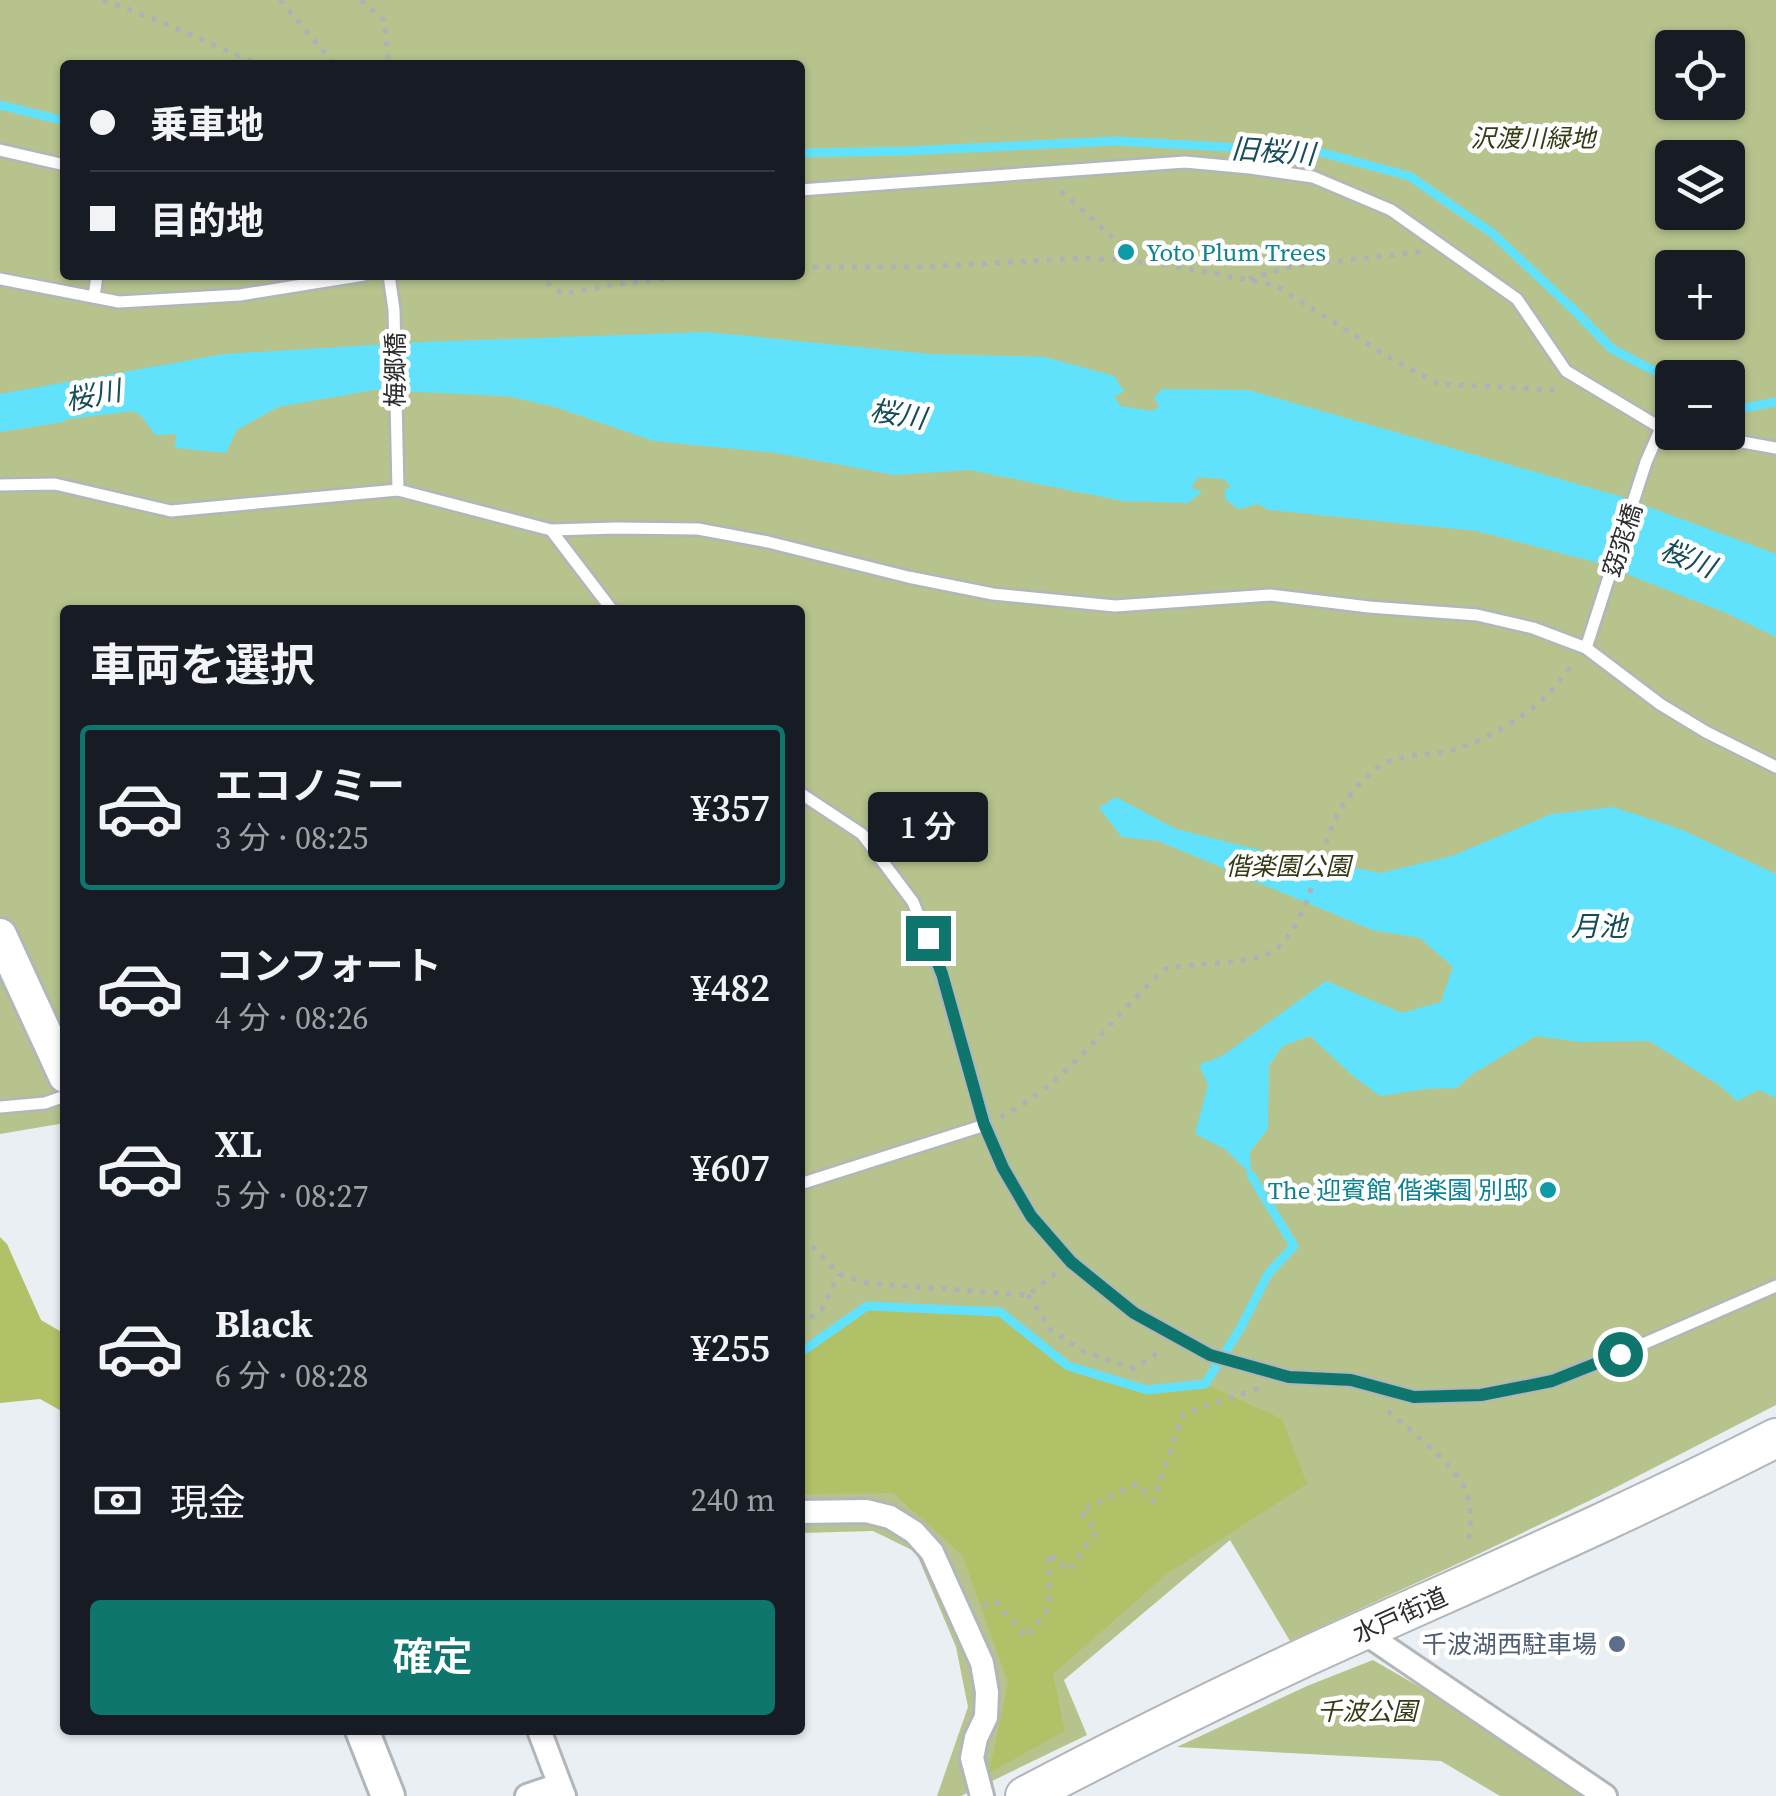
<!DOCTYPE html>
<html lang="ja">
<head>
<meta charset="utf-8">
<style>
  body { margin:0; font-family:"Source Serif 4","Noto Sans JP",serif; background:#242831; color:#f1f3f6; height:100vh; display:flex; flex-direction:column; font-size:38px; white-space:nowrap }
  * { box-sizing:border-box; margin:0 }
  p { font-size:32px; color:#9ea1a6 }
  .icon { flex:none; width:55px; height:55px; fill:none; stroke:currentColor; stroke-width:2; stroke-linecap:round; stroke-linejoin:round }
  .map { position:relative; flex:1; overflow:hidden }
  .panel { position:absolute; left:60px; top:605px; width:745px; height:1130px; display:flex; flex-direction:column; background:#171b24; border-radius:10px; box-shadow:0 2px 8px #0004 }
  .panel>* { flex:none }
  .banner { position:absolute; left:60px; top:60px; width:745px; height:220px; border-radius:10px; box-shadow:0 2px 8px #0004; display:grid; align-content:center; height:220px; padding:0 30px; background:#171b24 }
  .fabs { position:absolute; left:1655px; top:30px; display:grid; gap:20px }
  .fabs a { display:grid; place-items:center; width:90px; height:90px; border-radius:10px; background:#171b24; box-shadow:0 2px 8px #0004; font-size:50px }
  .end { position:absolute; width:45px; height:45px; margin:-22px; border:12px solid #0f766e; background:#fff; box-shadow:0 0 0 5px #fff }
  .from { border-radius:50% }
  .bubble { position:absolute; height:70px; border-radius:10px; background:#171b24; box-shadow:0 2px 8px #0004; font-size:32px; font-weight:600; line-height:70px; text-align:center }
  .banner b { display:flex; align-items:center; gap:35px; height:95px; font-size:38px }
  .banner b+b { border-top:2px solid #363941 }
  .banner i { width:25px; height:25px; background:#f1f3f6 }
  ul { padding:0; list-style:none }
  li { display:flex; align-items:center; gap:30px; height:165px; margin:0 20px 15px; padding:0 10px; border:5px solid transparent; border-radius:10px }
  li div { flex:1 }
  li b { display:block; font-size:38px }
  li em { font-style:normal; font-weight:600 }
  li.selected { border-color:#0f766e }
  li>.icon { width:90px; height:90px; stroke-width:1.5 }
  h2 { padding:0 30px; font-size:45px; line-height:120px }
  .pay { display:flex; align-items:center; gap:25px; height:110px; padding:0 30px; font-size:38px }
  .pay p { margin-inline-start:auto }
  .primary-button { display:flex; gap:20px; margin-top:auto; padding:20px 30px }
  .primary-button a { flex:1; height:115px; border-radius:10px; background:#0f766e; color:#fff; font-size:40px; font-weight:600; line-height:115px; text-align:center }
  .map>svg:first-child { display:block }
  .green { fill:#b7c38d; fill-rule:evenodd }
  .forest { fill:#b0c167 }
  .water { fill:#61e2fc }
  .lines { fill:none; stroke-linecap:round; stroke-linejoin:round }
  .stream { stroke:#61e2fc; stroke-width:9 }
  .lane-casing { stroke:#b1b6ba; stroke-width:16 }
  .street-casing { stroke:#b1b6ba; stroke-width:28 }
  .secondary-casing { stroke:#b1b6ba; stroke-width:38 }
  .primary-casing { stroke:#b1b6ba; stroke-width:42 }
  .path { stroke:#aeb2b6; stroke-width:5; stroke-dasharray:5 8; stroke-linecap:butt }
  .lane { stroke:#fff; stroke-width:11 }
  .street { stroke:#fff; stroke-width:22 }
  .secondary { stroke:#fff; stroke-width:32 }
  .primary { stroke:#fff; stroke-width:38 }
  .route { stroke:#0f766e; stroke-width:12 }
  .culture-dot { fill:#0f9aa8; stroke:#fff; stroke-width:4 }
  .service-dot { fill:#5c6f8a; stroke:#fff; stroke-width:4 }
  .labels { text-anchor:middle; stroke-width:9; stroke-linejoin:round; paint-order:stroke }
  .park-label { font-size:25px; font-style:italic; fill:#343b15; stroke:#fff }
  .culture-label { font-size:25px; fill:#0d838f; stroke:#fff; text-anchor:start }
  .street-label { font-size:25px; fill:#2b2d2f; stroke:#fff }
  .service-label { font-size:25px; fill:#4e5e75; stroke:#fff; text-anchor:end }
  .water-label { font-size:28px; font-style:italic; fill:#154d58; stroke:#fff }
</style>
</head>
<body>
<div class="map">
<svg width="1776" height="1796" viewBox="0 0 1776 1796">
  <rect width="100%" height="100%" fill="#eaeff4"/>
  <!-- green -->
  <path class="green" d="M0,0H1776V1405L1597,1497L1466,1560L1290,1641L1230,1540L1064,1680L1087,1735L961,1796H937L968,1707L956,1647L916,1552L873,1531L800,1533V610H65V1123L0,1134ZM1672,48H1728V102H1672ZM65,65H800V275H65ZM1672,158H1728V212H1672ZM1672,268H1728V322H1672ZM1672,378H1728V432H1672Z
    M1373,1660L1583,1781L1605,1796H1500L1441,1761L1177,1747L1307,1686Z"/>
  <!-- forest -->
  <path class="forest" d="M0,1237L7,1244L41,1320L65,1334V1413L40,1399L0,1403Z
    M867,1306L1000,1312L1068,1366L1147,1390L1205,1384L1282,1419L1307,1484L1168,1573L1053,1674L1065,1731L989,1773L1008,1682L962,1555L893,1493L800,1494V1353Z"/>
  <!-- water -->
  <path class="water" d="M707,332L930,354L1045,357L1114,376L1124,391L1114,397L1121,406L1152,411L1159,407L1154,397L1163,389L1248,390L1619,496L1776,554V637L1726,613L1598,563L1477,531L1269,510L1258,504L1238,509L1225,499V490L1231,486L1222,479L1199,477L1191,487L1202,492L1188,503L1123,501L969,470L894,475L777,453L653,441L555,407L506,396L374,390L278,407L237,430L226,453L175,448L176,434L155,435L143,418L134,411L68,419L63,422L0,432V394L225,354L423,342Z
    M1116,797L1176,829L1263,851L1381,873L1452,856L1552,814L1613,807L1680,829L1776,874V1098L1759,1090L1737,1101L1719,1085L1649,1041L1580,1042L1536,1036L1471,1075L1457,1088L1427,1089L1380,1096L1353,1076L1310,1036L1283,1046L1269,1065L1268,1129L1250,1152L1251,1175L1225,1149L1195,1134L1208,1085L1199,1065L1222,1056L1326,981L1402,1013L1441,1002L1453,967L1420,938L1372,930L1158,841L1122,837L1099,808Z"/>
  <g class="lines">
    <!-- stream -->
    <path class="stream" d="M0,105L65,121
      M800,153L906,151L1116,141L1319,152L1409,176L1492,233L1576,312L1612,349L1672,380
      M1728,407L1733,410L1776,402
      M800,1353L867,1306L1000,1312L1068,1366L1147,1390L1205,1384L1240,1329L1268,1274L1294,1246L1251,1175"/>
    <defs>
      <path id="lane" d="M0,150L65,165
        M800,190L1185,162L1250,168L1313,177L1391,210L1517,299L1566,371L1661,428L1672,430
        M389,275L394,310L398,490
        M0,279L119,302L240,295L364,275
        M94,297L97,275
        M1687,432L1776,448
        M0,485L55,484L171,511L398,490L551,530L616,528L698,529L768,542L908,577L993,594L1115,606L1270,595L1369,607L1477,615L1533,628L1586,648L1660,704L1706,732L1776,767
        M551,530L612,610
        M1586,648L1646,462L1661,428
        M800,793L862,834L913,902L941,973L985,1125L1003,1168L1031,1216L1071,1262L1134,1313L1210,1355L1289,1377L1351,1380L1414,1397L1481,1395L1551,1381L1620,1354L1776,1286
        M0,1107L45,1103L65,1096
        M800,1184L985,1125"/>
      <path id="street" d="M800,1512L866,1511L890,1517L914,1532L932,1552L982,1663L987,1692L986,1717L976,1738L972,1758L982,1796
        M1362,1631L1605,1796
        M539,1730L564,1796
        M527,1796L559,1785"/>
      <path id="secondary" d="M0,935L65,1076
        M362,1730L388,1796"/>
      <path id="primary" d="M1025,1796C1117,1748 1211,1701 1305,1657C1463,1585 1622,1517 1776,1438"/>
    </defs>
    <!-- lane casing -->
    <use href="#lane" class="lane-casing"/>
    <!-- street casing -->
    <use href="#street" class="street-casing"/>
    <!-- secondary casing -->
    <use href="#secondary" class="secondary-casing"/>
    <!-- primary casing -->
    <use href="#primary" class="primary-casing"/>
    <!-- path -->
    <path class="path" d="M103,0L164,23L260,65
      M280,0L335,65
      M361,0L384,20L389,65
      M1061,191L1125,249L1131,260
      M800,267H922L1086,258L1162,264L1275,285L1387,356L1438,384L1558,390
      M536,275L563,294L607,286L699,275
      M1249,279L1293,266L1421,252
      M1000,1117C1069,1083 1109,1019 1165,969C1194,961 1254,967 1276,949C1312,919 1317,851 1339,812C1347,797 1360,782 1373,771C1394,752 1427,757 1453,750C1484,741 1521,720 1545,697C1555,687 1565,674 1574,662
      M800,1241L813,1247L839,1274L866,1283L1028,1295L1059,1271
      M1028,1295L1051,1330L1085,1352L1133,1368L1154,1356L1160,1348
      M800,1326L822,1309L839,1274
      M1388,1411C1410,1431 1455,1464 1466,1491C1473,1509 1470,1529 1468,1547
      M983,1606L995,1601L1027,1637L1049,1607V1553L1069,1571L1097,1530L1080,1512L1137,1484L1153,1501L1183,1414L1259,1388"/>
    <!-- lane -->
    <use href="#lane" class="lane"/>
    <!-- street -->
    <use href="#street" class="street"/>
    <!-- secondary -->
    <use href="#secondary" class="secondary"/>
    <!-- primary -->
    <use href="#primary" class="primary"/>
  </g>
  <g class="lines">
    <!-- route -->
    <path class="route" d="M928,938L942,974L984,1124L1003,1168L1031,1216L1071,1262L1134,1313L1210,1355L1289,1377L1351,1380L1414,1397L1481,1395L1552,1381L1620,1354"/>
  </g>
  <!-- markers -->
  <g class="culture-dot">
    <circle cx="1126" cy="252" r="10"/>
    <circle cx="1548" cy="1190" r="10"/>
  </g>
  <circle class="service-dot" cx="1617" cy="1644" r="10"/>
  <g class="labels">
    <!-- park labels -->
    <g class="park-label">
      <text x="1533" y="147">沢渡川緑地</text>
      <text x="1288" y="875">偕楽園公園</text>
      <text x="1367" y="1720">千波公園</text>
    </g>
    <!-- culture labels -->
    <g class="culture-label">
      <text x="1146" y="261">Yoto Plum Trees</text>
      <text x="1528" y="1199" text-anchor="end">The 迎賓館 偕楽園 別邸</text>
    </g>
    <!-- street labels -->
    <g class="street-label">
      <text transform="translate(395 370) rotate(-90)" y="9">梅郷橋</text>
      <text transform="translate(1622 540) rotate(-72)" y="9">窈窕橋</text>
      <text transform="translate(1400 1615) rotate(-24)" y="9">水戸街道</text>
    </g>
    <!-- service labels -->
    <g class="service-label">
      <text x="1597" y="1653">千波湖西駐車場</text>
    </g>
    <!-- water labels -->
    <g class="water-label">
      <text transform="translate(1273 151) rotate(4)" y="10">旧桜川</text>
      <text transform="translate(93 395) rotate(-11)" y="10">桜川</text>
      <text transform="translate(898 414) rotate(9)" y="10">桜川</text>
      <text transform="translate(1688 558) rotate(22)" y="10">桜川</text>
      <text x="1599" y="936">月池</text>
    </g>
  </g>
</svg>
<div class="fabs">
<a><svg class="icon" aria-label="locate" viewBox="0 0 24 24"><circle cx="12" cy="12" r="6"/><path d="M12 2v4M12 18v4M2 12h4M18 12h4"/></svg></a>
<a><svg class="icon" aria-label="layers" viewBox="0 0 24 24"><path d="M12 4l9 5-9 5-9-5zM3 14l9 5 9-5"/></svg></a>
<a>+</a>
<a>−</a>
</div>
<i class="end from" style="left:1620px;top:1354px"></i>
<i class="end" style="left:928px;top:938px"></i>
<div class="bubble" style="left:868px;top:792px;width:120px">1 分</div>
<div class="banner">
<b><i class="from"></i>乗車地</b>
<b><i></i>目的地</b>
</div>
<section class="panel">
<h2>車両を選択</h2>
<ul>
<li class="selected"><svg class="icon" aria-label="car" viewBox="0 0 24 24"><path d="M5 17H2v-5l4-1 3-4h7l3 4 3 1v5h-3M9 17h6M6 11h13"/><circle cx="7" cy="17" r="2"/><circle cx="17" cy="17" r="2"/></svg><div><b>エコノミー</b><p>3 分 · 08:25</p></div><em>¥357</em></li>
<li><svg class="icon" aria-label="car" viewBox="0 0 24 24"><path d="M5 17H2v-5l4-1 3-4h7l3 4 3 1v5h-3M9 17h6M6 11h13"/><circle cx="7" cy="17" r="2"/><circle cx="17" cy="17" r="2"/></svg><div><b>コンフォート</b><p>4 分 · 08:26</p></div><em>¥482</em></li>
<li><svg class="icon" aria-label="car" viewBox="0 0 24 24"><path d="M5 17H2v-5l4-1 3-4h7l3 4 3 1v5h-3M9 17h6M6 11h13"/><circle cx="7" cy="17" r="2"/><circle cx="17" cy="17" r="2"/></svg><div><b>XL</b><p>5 分 · 08:27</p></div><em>¥607</em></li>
<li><svg class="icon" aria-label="car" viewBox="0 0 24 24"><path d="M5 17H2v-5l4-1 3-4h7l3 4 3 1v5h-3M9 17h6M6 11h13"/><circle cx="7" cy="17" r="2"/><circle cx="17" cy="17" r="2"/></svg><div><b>Black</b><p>6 分 · 08:28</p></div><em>¥255</em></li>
</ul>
<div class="pay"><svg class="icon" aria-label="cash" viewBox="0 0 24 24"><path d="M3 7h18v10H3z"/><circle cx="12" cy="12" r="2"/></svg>現金<p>240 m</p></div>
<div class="primary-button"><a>確定</a></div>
</section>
</div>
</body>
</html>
